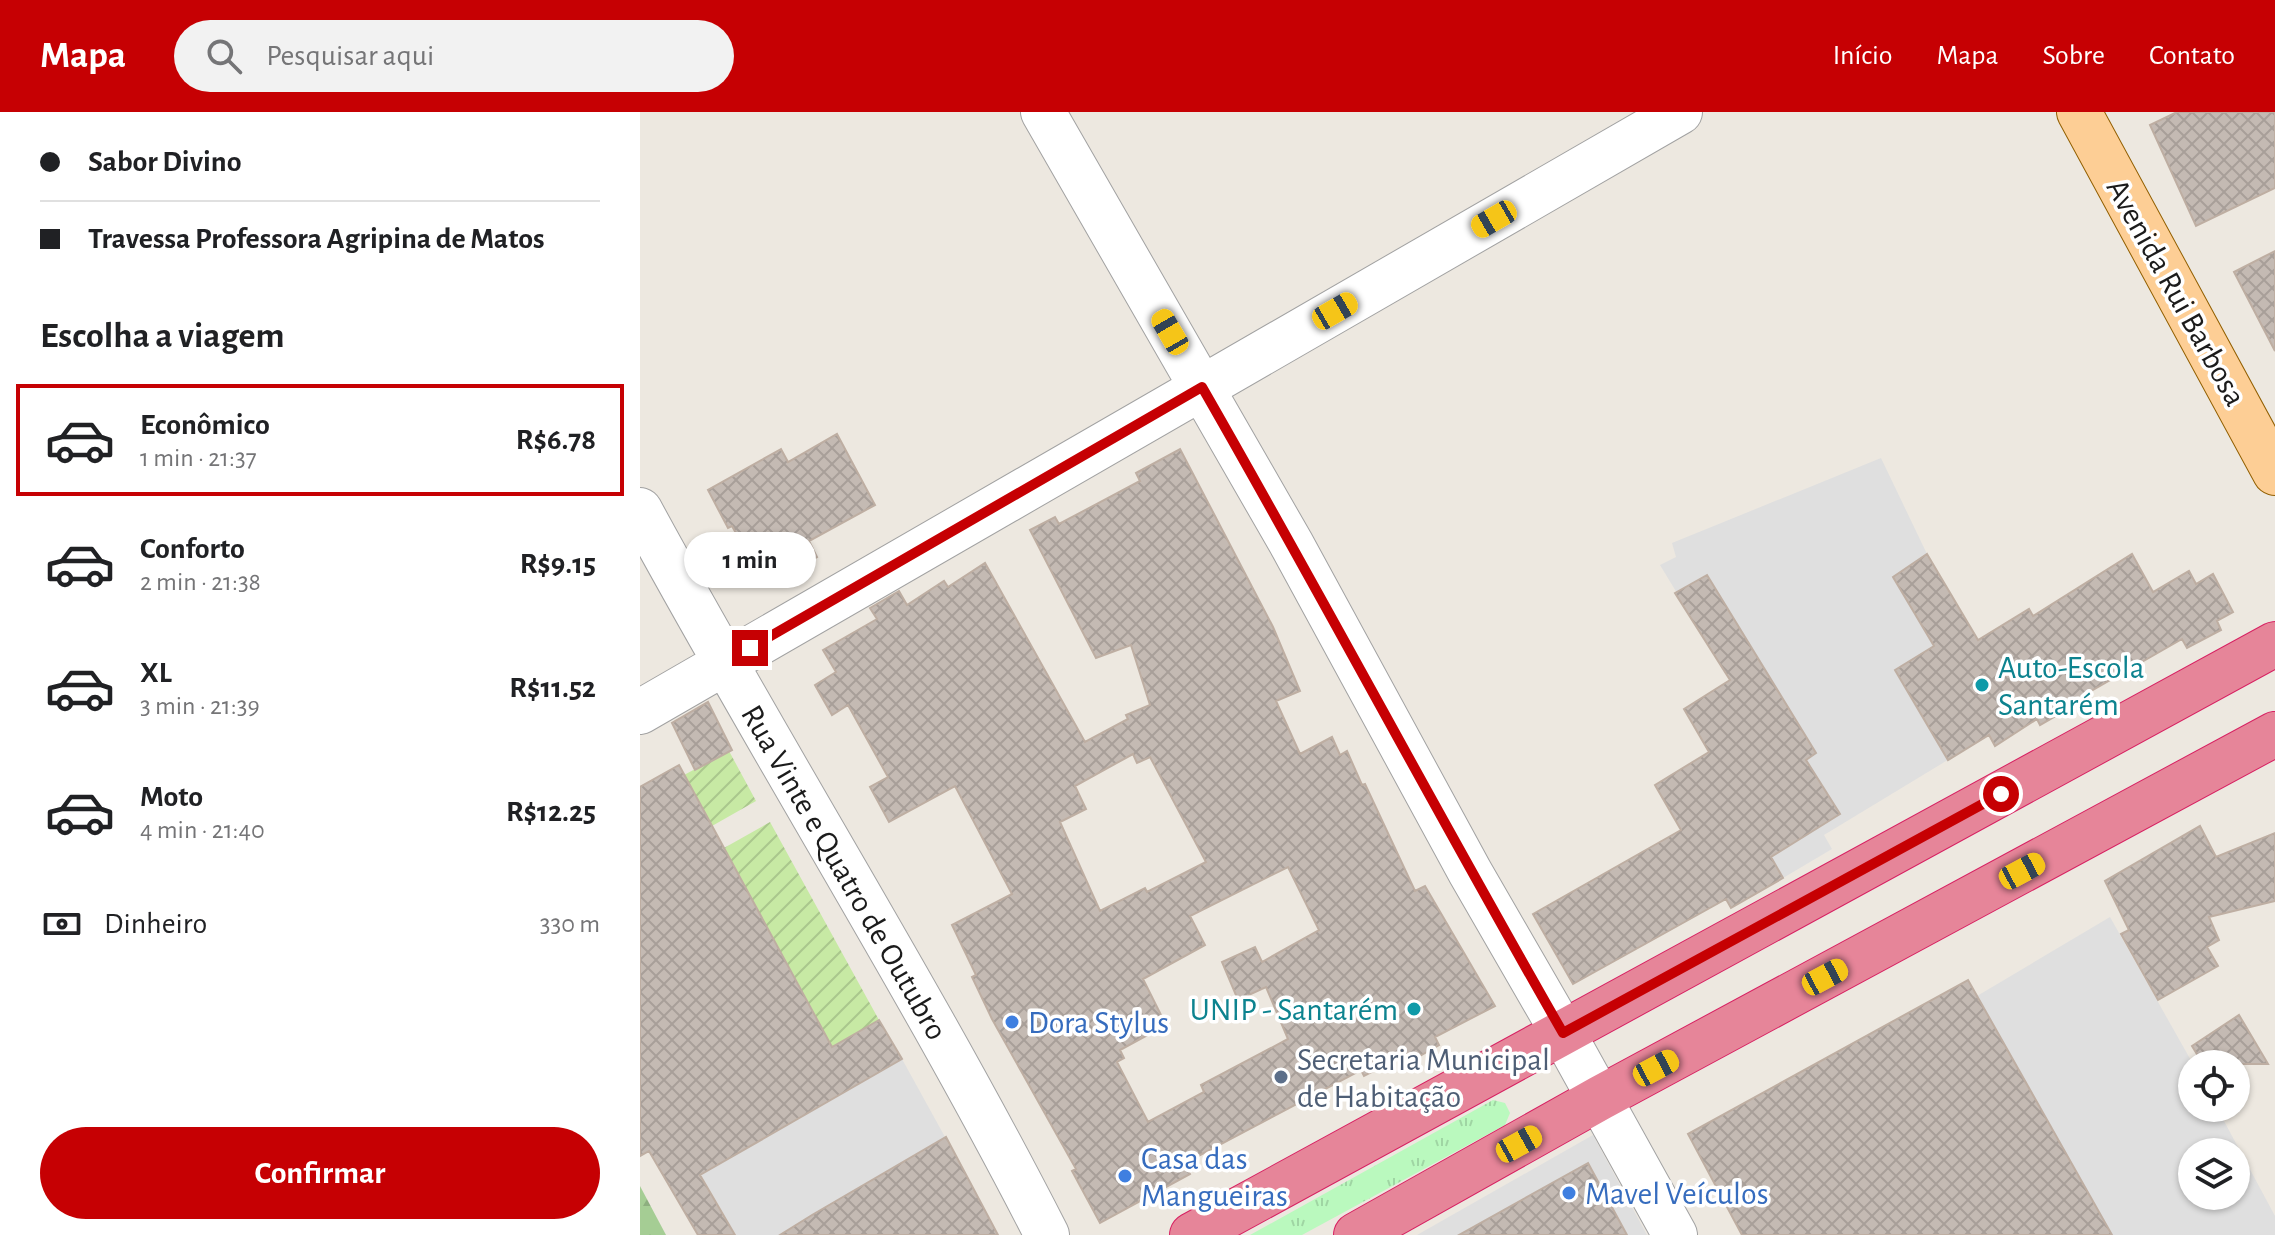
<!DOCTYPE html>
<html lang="pt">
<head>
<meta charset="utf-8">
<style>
  body { margin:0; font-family:"Alegreya Sans",sans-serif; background:#f2f2f2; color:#202124; height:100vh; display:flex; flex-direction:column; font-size:30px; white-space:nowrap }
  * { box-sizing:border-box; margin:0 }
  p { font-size:26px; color:#757577 }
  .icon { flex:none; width:44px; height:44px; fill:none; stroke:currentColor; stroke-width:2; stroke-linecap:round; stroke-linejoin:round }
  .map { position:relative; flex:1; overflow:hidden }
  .sheet { display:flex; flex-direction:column; background:#fff; width:640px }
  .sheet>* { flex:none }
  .top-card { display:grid; align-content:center; height:176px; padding:0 40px; background:#fff }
  .tools { position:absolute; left:1538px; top:938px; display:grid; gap:16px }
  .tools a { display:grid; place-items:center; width:72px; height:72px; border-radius:50%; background:#fff; box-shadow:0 2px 6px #0004; font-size:40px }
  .end { position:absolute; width:36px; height:36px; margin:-18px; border:10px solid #c60003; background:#fff; box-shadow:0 0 0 4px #fff }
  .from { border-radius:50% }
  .bubble { position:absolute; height:56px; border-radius:28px; background:#fff; box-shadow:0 2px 6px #0004; font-size:26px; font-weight:700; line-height:56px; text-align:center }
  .car { position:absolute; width:24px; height:48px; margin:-24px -12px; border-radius:10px; box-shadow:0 0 6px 2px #0007; background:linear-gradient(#f5c518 24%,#345 0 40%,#f5c518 0 76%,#345 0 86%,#f5c518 0) }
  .top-card b { display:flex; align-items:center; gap:28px; height:76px; font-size:30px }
  .top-card b+b { border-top:2px solid #e0e0e0 }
  .top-card i { width:20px; height:20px; background:#202124 }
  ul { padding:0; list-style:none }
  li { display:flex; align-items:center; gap:24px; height:112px; margin:0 16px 12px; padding:0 24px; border:4px solid transparent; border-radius:0px }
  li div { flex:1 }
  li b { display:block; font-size:30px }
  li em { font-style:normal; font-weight:700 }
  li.current { border-color:#c60003 }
  li>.icon { width:72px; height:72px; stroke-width:1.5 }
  h2 { padding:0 40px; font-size:36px; line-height:96px }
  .pay { display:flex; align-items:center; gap:20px; height:88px; padding:0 40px; font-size:30px }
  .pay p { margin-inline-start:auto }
  .primary-button { display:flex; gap:16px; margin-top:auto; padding:16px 40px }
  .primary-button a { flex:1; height:92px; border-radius:48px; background:#c60003; color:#fff; font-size:32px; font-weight:700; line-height:92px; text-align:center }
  header { display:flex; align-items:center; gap:48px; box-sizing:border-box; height:112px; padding:0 40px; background:#c60003; color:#fff }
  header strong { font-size:38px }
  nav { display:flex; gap:44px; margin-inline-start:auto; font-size:28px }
  .search { width:560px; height:72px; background:#f2f2f2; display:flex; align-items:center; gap:20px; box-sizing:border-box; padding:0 28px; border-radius:44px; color:#757577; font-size:30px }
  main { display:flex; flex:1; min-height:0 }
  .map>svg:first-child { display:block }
  .forest { fill:url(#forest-firs) }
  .park { fill:url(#park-tufts) }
  .garden { fill:url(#garden-furrows) }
  .parking { fill:#dfdfdf; fill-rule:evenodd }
  .building { fill:url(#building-cross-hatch); stroke:#beaea2; stroke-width:2; fill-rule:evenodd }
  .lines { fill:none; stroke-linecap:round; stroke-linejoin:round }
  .minor-casing { stroke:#a2a2a2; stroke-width:46 }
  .major-casing { stroke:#925f00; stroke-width:46 }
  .highway-casing { stroke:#d72162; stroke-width:46 }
  .minor { stroke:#fff; stroke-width:44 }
  .major { stroke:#fdce95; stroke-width:44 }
  .highway { stroke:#e68599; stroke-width:44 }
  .route { stroke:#c60003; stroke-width:10 }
  .culture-dot { fill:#0f9aa8; stroke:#fff; stroke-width:3 }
  .shop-dot { fill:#3f7fe0; stroke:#fff; stroke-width:3 }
  .service-dot { fill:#5c6f8a; stroke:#fff; stroke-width:3 }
  .labels { text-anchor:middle; stroke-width:7; stroke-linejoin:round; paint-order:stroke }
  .street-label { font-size:32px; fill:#1b1b1b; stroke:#fff }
  .culture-label { font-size:32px; fill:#0d838f; stroke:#fff; text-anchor:start }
  .shop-label { font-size:32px; fill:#366cbe; stroke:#fff; text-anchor:start }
  .service-label { font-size:32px; fill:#4e5e75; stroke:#fff; text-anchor:start }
</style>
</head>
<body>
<header>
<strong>Mapa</strong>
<div class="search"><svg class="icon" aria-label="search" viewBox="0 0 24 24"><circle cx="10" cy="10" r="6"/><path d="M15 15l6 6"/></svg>Pesquisar aqui</div>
<nav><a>Início</a><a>Mapa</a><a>Sobre</a><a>Contato</a></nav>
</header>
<main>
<section class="sheet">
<div class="top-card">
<b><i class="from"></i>Sabor Divino</b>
<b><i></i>Travessa Professora Agripina de Matos</b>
</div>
<h2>Escolha a viagem</h2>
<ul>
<li class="current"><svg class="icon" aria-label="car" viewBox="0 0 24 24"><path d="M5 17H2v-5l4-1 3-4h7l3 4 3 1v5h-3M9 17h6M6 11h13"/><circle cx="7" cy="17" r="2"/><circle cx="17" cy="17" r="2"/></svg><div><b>Econômico</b><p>1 min · 21:37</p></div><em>R$6.78</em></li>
<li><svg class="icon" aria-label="car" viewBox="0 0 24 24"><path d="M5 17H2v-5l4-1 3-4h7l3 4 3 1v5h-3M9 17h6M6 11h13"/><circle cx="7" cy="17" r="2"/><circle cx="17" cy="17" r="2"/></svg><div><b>Conforto</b><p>2 min · 21:38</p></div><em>R$9.15</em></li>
<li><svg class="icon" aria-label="car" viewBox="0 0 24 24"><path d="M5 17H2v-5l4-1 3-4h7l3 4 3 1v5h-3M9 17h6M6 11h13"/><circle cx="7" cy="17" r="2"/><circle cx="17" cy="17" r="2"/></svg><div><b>XL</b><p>3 min · 21:39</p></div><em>R$11.52</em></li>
<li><svg class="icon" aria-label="car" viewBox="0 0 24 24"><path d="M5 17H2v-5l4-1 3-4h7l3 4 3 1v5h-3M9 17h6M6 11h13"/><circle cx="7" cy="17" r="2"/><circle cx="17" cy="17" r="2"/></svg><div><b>Moto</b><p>4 min · 21:40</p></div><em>R$12.25</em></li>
</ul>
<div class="pay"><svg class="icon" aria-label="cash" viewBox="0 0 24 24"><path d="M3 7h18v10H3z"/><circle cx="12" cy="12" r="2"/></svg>Dinheiro<p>330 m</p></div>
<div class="primary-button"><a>Confirmar</a></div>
</section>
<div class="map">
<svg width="1635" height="1123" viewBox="0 0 1635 1123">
  <defs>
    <pattern id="forest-firs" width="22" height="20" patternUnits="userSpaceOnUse" patternTransform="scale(2)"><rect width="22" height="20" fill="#a5cd94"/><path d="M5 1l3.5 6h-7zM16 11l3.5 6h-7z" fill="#8daf7f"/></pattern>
    <pattern id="park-tufts" width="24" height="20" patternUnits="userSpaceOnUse" patternTransform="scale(2)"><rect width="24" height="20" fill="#baf9be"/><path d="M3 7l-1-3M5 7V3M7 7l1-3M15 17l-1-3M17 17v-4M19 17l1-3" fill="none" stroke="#9fd5a3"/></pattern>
    <pattern id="garden-furrows" width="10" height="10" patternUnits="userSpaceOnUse" patternTransform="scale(2)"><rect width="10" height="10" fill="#c7e9a4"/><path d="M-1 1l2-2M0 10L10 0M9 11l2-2" fill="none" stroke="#aac78d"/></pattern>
    <pattern id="building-cross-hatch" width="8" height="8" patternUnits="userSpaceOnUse" patternTransform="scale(2)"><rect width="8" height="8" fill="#c4bab3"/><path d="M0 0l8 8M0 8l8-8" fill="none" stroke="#a89f99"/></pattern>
  </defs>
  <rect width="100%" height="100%" fill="#ede8e0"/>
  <!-- forest -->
  <path class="forest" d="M0,1074L26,1123H0Z"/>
  <!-- park -->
  <path class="park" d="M853,988L865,991L870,1001L865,1013L662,1123H610Z"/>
  <!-- garden -->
  <path class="garden" d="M89,639L116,689L72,714L44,663Z
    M130,710L239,908L192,935L84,736Z"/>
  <!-- parking -->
  <path class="parking" d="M1241,346L1287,442L1253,466L1349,623L1184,723L1192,737L1143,766L1131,745L1178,714L1020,453L1036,445L1032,431Z
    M1470,805L1553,952L1552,996H1577L1635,1104V1123H1472L1337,884ZM1552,1040H1596V1084H1552Z
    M262,947L305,1025L139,1123H96L38,1023Z
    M953,1023L1007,1123H777Z"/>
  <!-- building -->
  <path class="building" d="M1537,0H1635V76L1556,114L1510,13Z
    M1635,139V239L1594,160Z
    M197,322L235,393L169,429L177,445L125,474L92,414L88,416L68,378L141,337L148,350Z
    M540,337L633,515L660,579L636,589L660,642L692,625L700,643L707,639L722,673L725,672L775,779L785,774L855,894L795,925L799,933L771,949L767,942L724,964L721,958L545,1051L550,1062L460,1111L432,1059L436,1057L352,907L332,865L336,863L312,813L372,782L315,674L249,710L230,675L248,665L208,593L192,603L175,573L196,560L183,538L237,507L230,496L259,479L267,493L304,469L308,475L345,451L445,630L488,607L486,603L510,593L491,533L456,546L390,418L415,405L419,412L500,369L496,361ZM493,642L497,651L510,645L566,750L507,780L505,776L460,799L420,710L446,697L435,674ZM648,755L679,818L622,850L615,835L582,850L598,888L626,875L648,927L561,973L564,980L508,1010L477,950L484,946L480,938L526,913L503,867L565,833L550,804Z
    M1287,442L1338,528L1389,497L1393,504L1492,442L1513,480L1549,459L1556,472L1573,462L1593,500L1577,509L1581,518L1547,536L1542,527L1439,586L1440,590L1400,613L1397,607L1355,634L1349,623L1308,648L1255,558L1294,534L1253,465Z
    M1067,463L1176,641L1166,648L1200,702L1131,745L1143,766L1091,796L1086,787L933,872L893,802L1041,718L1015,673L1069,640L1044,597L1090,568L1035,481Z
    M68,590L92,638L55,658L32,611Z
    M39,653L192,935L239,908L262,947L60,1063L95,1123H58L9,1039L0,1044V675Z
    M1560,714L1576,745L1635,721V789L1569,805L1579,828L1567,835L1578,854L1518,888L1481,822L1489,818L1465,769Z
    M1328,868L1472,1123H1102L1048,1022Z
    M1599,903L1628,952H1563L1552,934Z
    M306,1025L358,1123H140L172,1103Z
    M948,1051L987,1123H819Z"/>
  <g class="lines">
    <defs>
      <path id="minor" d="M403,0L652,433L830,760L923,921L1035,1123
        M0,398C132,642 281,876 407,1123
        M0,600L1040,0"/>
      <path id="major" d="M1439,0L1635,361"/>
      <path id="highway" d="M552,1123L1635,532
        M716,1123L960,986L1635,622"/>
    </defs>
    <!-- minor casing -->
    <use href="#minor" class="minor-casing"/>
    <!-- major casing -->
    <use href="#major" class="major-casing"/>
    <!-- highway casing -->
    <use href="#highway" class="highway-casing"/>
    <!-- minor -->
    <use href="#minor" class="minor"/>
    <!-- major -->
    <use href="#major" class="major"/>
    <!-- highway -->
    <use href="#highway" class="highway"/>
  </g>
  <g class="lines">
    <!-- route -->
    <path class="route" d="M110,536L562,275C685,489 800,707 923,921L1361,682"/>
  </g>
  <!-- markers -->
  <g class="culture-dot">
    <circle cx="1342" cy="573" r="8"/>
    <circle cx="774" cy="897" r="8"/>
  </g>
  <g class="shop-dot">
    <circle cx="372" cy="910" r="8"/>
    <circle cx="485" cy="1064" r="8"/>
    <circle cx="929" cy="1081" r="8"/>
  </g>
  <circle class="service-dot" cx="641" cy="965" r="8"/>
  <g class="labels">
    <!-- street labels -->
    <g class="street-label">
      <text transform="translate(1537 180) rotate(61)" y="11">Avenida Rui Barbosa</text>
      <text transform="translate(205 760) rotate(60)" y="11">Rua Vinte e Quatro de Outubro</text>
    </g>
    <!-- culture labels -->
    <g class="culture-label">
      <text x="1358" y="566">Auto-Escola<tspan x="1358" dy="37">Santarém</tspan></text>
      <text x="758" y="908" text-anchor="end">UNIP - Santarém</text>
    </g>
    <!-- shop labels -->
    <g class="shop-label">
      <text x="388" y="921">Dora Stylus</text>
      <text x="501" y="1057">Casa das<tspan x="501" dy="37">Mangueiras</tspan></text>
      <text x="945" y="1092">Mavel Veículos</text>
    </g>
    <!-- service labels -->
    <g class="service-label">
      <text x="657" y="958">Secretaria Municipal<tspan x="657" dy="37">de Habitação</tspan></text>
    </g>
  </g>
</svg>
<div class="tools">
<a><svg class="icon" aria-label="locate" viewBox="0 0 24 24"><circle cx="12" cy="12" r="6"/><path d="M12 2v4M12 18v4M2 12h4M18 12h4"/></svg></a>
<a><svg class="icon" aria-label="layers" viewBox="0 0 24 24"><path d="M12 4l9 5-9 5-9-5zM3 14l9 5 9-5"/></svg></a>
</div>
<i class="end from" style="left:1361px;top:682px"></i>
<i class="end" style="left:110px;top:536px"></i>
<div class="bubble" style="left:44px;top:420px;width:132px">1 min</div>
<i class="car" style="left:854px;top:107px;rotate:240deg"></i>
<i class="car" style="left:695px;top:199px;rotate:60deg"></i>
<i class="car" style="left:530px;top:220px;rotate:330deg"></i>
<i class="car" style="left:1382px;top:759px;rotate:62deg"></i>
<i class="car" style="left:1185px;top:865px;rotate:62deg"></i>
<i class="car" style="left:1016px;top:956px;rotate:62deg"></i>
<i class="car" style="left:879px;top:1032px;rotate:61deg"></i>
</div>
</main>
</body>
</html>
